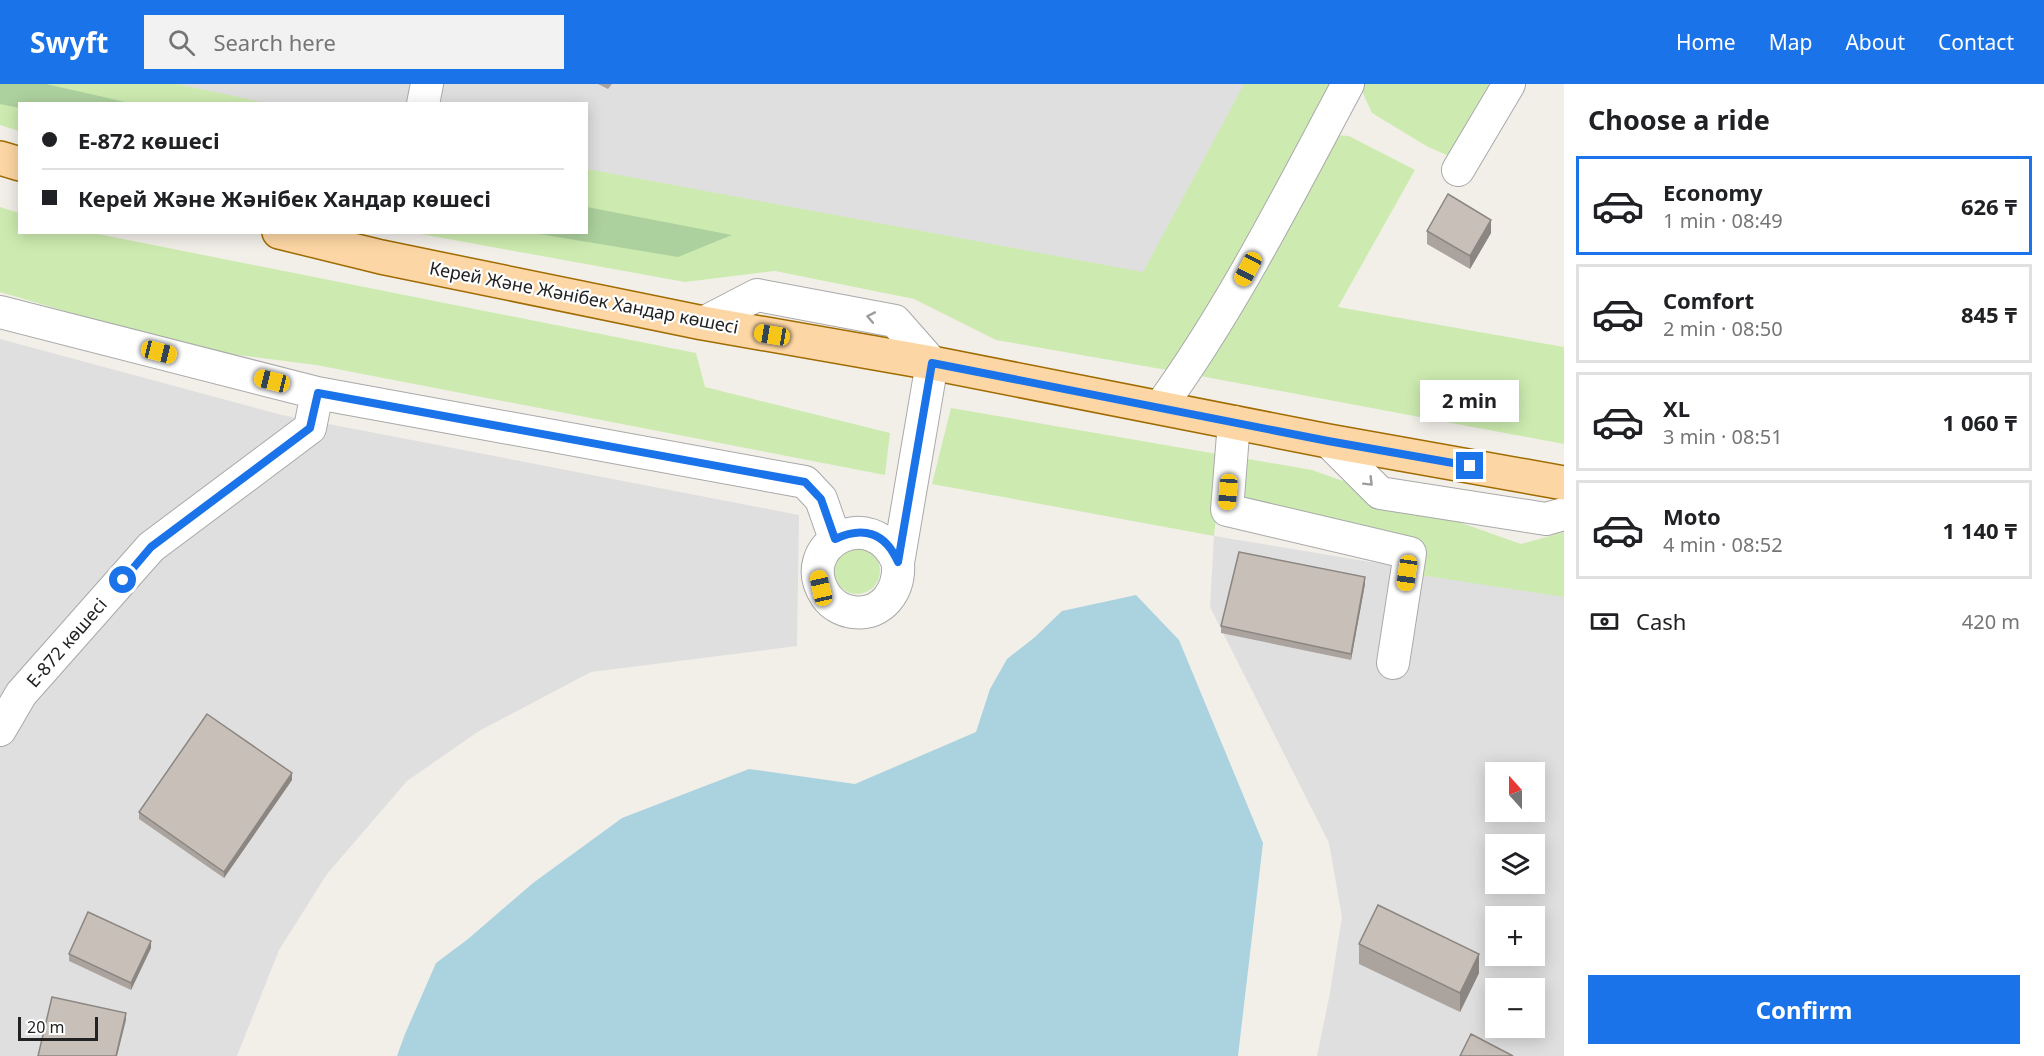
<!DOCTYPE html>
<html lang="en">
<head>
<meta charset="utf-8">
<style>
  body { margin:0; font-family:"Noto Sans",sans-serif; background:#f2f2f2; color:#202124; height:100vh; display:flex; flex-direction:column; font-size:22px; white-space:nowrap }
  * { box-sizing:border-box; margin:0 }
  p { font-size:20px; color:#757577 }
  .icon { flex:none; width:33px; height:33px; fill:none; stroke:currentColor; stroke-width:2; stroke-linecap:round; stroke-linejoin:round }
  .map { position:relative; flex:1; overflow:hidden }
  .drawer { display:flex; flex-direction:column; background:#fff; width:480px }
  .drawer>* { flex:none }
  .guide { position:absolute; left:18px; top:18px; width:570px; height:132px; border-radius:0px; box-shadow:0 3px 15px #0003; display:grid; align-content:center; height:132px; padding:0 24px; background:#fff }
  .needle { width:39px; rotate:339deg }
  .tools { position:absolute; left:1485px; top:678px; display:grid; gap:12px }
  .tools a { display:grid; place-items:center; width:60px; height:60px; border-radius:0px; background:#fff; box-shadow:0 3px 15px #0003; font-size:30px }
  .scale { position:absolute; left:18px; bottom:15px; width:80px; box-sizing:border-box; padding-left:6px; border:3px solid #222; border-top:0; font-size:16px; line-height:21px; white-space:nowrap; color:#222; -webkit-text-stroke:4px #fff; paint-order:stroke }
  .end { position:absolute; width:27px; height:27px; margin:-14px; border:8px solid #1a73e8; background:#fff; box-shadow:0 0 0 3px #fff }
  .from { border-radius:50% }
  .bubble { position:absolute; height:42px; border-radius:0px; background:#fff; box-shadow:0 3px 15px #0003; font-size:20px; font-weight:700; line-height:42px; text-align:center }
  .car { position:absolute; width:18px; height:36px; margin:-18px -9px; border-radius:8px; box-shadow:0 0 4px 2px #0007; background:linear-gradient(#f5c518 24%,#345 0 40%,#f5c518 0 76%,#345 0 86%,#f5c518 0) }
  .guide b { display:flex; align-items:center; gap:21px; height:57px; font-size:22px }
  .guide b+b { border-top:2px solid #e0e0e0 }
  .guide i { width:15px; height:15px; background:#202124 }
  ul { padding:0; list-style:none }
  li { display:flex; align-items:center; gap:18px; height:99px; margin:0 12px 9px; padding:0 12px; border:3px solid #e0e0e0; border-radius:0px }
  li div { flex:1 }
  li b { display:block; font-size:22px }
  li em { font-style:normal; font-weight:700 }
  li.selected { border-color:#1a73e8 }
  li>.icon { width:54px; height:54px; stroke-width:1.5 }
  h2 { padding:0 24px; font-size:27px; line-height:72px }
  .pay { display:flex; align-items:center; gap:15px; height:66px; padding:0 24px; font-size:22px }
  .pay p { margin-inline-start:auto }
  .primary-button { display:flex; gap:12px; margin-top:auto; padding:12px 24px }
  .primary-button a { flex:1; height:69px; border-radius:0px; background:#1a73e8; color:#fff; font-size:24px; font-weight:700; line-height:69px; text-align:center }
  header { display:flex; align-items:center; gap:36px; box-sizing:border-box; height:84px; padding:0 30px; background:#1a73e8; color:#fff }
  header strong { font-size:28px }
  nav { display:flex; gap:33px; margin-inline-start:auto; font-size:21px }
  .search { width:420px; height:54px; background:#f2f2f2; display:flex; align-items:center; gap:15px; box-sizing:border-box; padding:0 21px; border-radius:0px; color:#757577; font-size:22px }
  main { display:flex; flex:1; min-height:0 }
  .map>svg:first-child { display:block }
  .residential { fill:#e0dfdf; fill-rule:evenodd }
  .grass { fill:#cdebb0 }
  .forest { fill:#add19e }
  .water { fill:#aad3df }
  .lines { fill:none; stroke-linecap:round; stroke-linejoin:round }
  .minor-casing { stroke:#a9a9a9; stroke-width:34 }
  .major-casing { stroke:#a06b00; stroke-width:36 }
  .minor { stroke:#fff; stroke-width:32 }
  .major { stroke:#fcd6a4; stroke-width:33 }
  .wall { fill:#aba49e }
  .shaded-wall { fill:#8b8681 }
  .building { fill:#c7bfb8; stroke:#8b8681; stroke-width:1.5 }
  .oneway { stroke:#9c9c9c }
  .route { stroke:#1a73e8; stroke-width:8 }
  .labels { text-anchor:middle; stroke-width:4.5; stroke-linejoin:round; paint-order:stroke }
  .street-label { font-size:18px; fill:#222; stroke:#fff }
</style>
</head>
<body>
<header>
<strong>Swyft</strong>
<div class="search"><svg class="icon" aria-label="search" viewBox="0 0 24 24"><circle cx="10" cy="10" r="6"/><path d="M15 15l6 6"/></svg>Search here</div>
<nav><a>Home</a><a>Map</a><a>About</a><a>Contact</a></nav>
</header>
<main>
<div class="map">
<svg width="1564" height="972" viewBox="0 0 1564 972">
  <rect width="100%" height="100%" fill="#f2efe9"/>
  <!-- residential -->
  <path class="residential" d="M177,0H1246L1145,189L587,88L586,20H266Z
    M0,255L282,331L799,431L797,562L591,588L479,647L407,697L327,790L279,866L237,972H0Z
    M1214,452L1564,510V972H1317L1329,914L1342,833L1329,759L1210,523ZM1496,688H1534V728H1496ZM1496,760H1534V800H1496ZM1496,832H1534V872H1496ZM1496,904H1534V944H1496Z"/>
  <!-- grass -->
  <path class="grass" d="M0,0H177L266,19L20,20L19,47L0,41Z
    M1244,0H1338L1178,288L996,256L914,215L775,187L685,198L415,149L586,148L587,85L1143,188Z
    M1363,0H1489L1449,72L1428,63L1372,29L1361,5Z
    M1337,51L1349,52L1415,86L1338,223L1564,263V360L1200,292L1254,208Z
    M0,123L19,129L20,148L93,149L696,269L705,303L890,349L885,391L316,281L198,266L0,208Z
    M951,324L1223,371L1214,452L932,400Z
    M1242,374L1312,386L1521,460L1564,448V513L1407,489L1410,469L1237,430Z
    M834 487a23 23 0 1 1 46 0a23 23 0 1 1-46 0Z"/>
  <!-- forest -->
  <path class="forest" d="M0,0H46L130,19L20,20L19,24L0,20Z
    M587,123L732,151L678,173L533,149L586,148Z"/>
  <!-- water -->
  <path class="water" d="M1136,511L1179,556L1263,759L1238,972H397L405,950L436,879L468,855L533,799L622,734L749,685L855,700L976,648L990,605L1007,575L1035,553L1062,527Z"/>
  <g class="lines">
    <defs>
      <path id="minor" d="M423,20L427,0
        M1458,86L1509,0
        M0,228L317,309L805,398L821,415L835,455
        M703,239L757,211L895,237L932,279L898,479C900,506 883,532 853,528C843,527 832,521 826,512C792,462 872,417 898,479
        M1160,323C1233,222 1289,110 1348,0
        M1234,338L1227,426L1410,469L1393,579
        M1328,357L1380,409L1546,435L1564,430
        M0,646L21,610L151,463L310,344L317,309"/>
      <path id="major" d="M0,74L20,80
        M279,148L381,173L703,239L932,279L1328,357L1564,399"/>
    </defs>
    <!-- minor casing -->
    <use href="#minor" class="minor-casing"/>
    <!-- major casing -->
    <use href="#major" class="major-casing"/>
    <!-- minor -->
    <use href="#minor" class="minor"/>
    <!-- major -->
    <use href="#major" class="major"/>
  </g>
  <!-- wall -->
  <path class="wall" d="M598,0H612L608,5Z
    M1427,147L1491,149L1470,185L1427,160Z
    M1365,500L1351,576L1221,549V542Z
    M292,696L224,794L139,735V728Z
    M1359,860L1479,889L1460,928L1359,880Z
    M151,864L131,906L69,877V870Z"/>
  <!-- shaded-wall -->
  <path class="shaded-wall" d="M1491,136V149L1470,185V172Z
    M1365,493V500L1351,576V570Z
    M292,689V696L224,794V788Z
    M151,857V864L131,906V899Z
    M1479,870V889L1460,928V909Z
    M126,929V936L117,972H116Z"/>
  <!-- building -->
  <path class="building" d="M1448,110L1491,136L1470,172L1427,147Z
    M1239,468L1365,493L1351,570L1221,542Z
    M207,630L292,689L224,788L139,728Z
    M1378,821L1479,870L1460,909L1359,860Z
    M88,828L151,857L131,899L69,870Z
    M52,913L126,929L116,972H38Z
    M1471,950L1513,972H1460Z"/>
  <!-- one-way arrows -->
  <defs><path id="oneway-chevron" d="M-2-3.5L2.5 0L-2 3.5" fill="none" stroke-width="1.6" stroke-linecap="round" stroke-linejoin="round" transform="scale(1.5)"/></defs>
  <g class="oneway">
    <use href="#oneway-chevron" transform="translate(871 233) rotate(-169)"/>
    <use href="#oneway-chevron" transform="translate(1369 398) rotate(45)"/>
  </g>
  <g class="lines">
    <!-- route -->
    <path class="route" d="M123,496L151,463L310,344L318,309L805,398L821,415L835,455C863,442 885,448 898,478L932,279L1328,357L1470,382"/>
  </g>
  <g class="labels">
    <!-- street labels -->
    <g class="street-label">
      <text transform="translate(584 214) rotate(11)" y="6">Керей Және Жәнібек Хандар көшесі</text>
      <text transform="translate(67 559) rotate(-49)" y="6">Е-872 көшесі</text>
    </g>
  </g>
</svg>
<div class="tools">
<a><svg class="needle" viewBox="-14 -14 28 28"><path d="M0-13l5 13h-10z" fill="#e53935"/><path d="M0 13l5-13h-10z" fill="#757577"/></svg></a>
<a><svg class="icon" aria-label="layers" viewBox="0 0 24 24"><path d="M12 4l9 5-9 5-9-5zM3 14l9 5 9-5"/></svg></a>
<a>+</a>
<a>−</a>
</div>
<div class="scale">20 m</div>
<i class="end from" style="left:123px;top:496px"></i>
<i class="end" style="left:1470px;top:382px"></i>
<div class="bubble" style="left:1420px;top:296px;width:99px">2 min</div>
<i class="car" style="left:1248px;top:185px;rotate:208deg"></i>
<i class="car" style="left:772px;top:251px;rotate:280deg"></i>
<i class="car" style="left:159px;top:268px;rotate:104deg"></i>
<i class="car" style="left:272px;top:297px;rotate:284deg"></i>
<i class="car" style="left:1228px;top:408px;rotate:184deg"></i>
<i class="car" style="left:1407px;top:489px;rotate:188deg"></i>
<i class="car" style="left:821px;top:504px;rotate:347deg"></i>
<div class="guide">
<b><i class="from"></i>Е-872 көшесі</b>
<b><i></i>Керей Және Жәнібек Хандар көшесі</b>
</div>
</div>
<section class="drawer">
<h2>Choose a ride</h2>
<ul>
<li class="selected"><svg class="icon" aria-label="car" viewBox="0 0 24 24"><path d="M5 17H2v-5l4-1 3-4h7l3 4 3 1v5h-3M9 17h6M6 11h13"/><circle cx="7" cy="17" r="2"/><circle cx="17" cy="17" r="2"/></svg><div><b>Economy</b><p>1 min · 08:49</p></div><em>626 ₸</em></li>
<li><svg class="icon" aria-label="car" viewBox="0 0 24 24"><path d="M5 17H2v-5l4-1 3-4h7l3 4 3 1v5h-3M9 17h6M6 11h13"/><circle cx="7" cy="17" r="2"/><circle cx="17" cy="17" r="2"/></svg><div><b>Comfort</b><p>2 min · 08:50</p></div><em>845 ₸</em></li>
<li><svg class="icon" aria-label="car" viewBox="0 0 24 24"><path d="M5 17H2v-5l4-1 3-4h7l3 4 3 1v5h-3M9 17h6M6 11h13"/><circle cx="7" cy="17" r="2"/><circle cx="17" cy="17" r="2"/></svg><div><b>XL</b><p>3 min · 08:51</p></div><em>1 060 ₸</em></li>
<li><svg class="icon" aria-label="car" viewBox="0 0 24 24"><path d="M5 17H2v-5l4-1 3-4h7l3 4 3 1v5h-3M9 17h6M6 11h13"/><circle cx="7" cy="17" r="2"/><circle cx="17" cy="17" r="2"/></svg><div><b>Moto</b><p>4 min · 08:52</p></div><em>1 140 ₸</em></li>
</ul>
<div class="pay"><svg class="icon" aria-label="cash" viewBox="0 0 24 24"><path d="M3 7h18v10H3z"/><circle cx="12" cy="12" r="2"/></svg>Cash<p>420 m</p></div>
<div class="primary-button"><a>Confirm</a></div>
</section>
</main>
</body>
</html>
